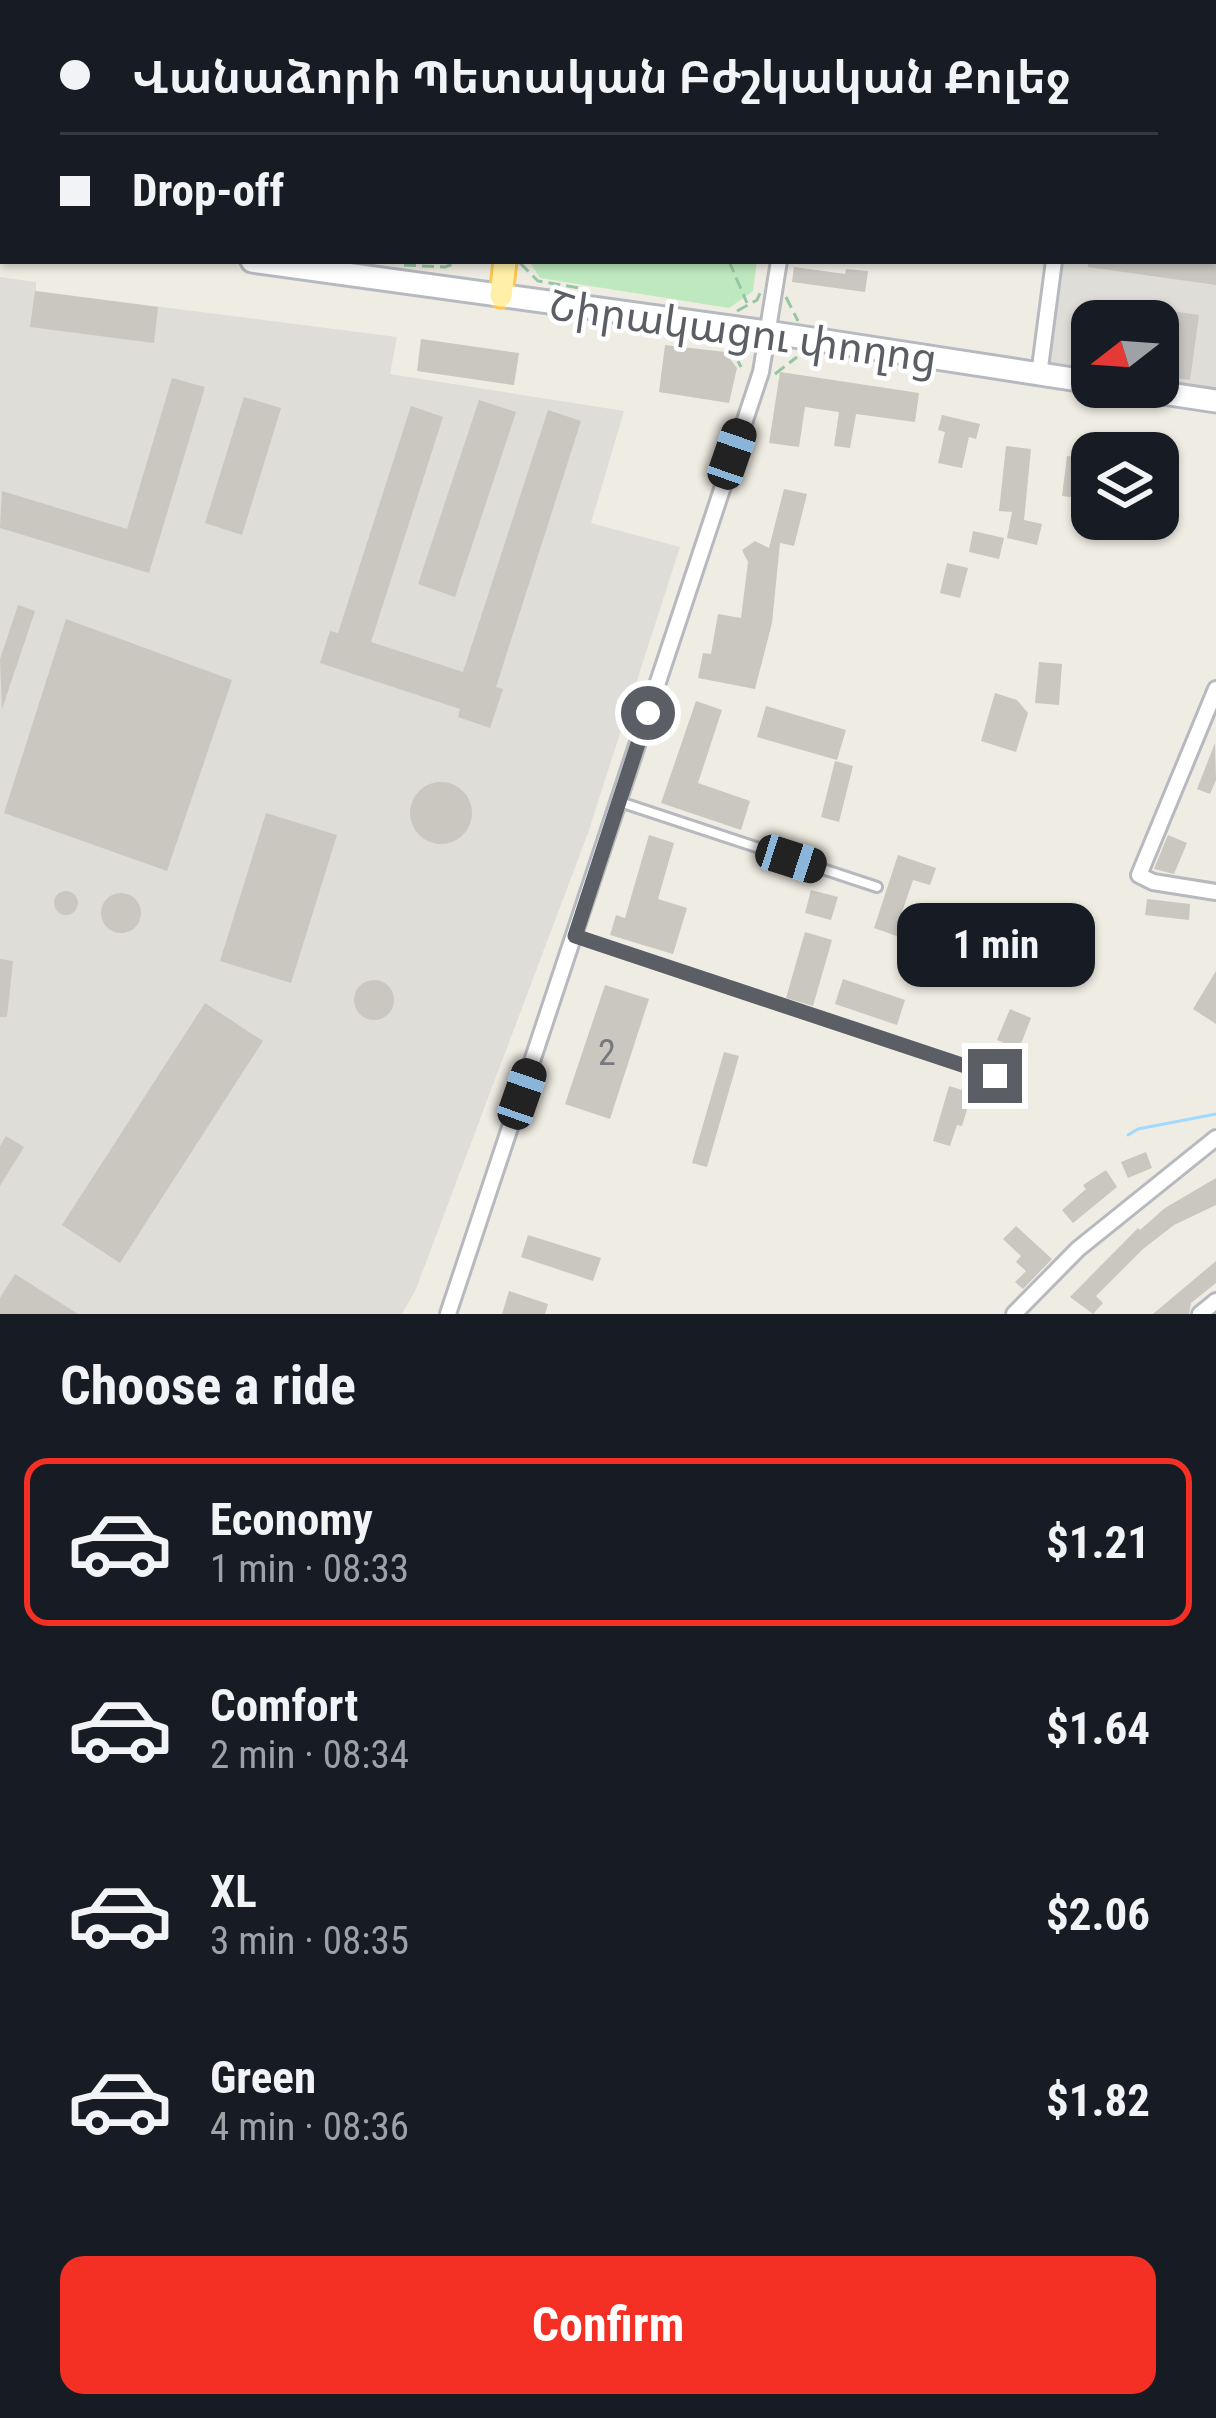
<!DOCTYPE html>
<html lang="en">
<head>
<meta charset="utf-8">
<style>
  body { margin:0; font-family:"Roboto Condensed","Noto Sans Armenian",sans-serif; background:#20242c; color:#f1f3f6; height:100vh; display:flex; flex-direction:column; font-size:45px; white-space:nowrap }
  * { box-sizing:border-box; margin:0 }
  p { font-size:39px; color:#9ea1a6 }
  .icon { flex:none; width:66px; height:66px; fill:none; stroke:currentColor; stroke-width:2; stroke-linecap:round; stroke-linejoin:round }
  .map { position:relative; height:1314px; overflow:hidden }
  .details { display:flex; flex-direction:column; background:#171b24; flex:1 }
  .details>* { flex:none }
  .top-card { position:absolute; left:0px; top:0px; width:1218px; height:264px; box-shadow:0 3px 9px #0004; display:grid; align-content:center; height:264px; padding:0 60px; background:#171b24 }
  .needle { width:78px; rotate:253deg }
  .tools { position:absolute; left:1071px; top:300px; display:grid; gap:24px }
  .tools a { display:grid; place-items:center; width:108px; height:108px; border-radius:24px; background:#171b24; box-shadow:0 3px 9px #0004; font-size:60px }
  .end { position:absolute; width:54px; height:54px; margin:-27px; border:15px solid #5b5f65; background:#fff; box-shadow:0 0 0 6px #fff }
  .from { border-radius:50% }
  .bubble { position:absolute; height:84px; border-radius:24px; background:#171b24; box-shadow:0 3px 9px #0004; font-size:39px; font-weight:700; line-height:84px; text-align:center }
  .car { position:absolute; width:36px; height:72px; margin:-36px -18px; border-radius:15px; box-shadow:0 0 9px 3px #0007; background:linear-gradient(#222 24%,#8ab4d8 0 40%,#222 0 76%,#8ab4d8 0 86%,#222 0) }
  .top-card b { display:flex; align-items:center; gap:42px; height:114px; font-size:45px }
  .top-card b+b { border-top:3px solid #363941 }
  .top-card i { width:30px; height:30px; background:#f1f3f6 }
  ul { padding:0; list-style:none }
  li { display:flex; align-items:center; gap:36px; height:168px; margin:0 24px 18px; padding:0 36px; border:6px solid transparent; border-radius:24px }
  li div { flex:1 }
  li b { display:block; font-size:45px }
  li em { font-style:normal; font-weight:700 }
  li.on { border-color:#f43024 }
  li>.icon { width:108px; height:108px; stroke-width:1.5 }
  h2 { padding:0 60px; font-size:54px; line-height:144px }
  .primary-button { display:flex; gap:24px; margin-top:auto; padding:24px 60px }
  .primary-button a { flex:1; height:138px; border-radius:24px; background:#f43024; color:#fff; font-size:48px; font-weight:700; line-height:138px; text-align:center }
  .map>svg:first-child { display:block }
  .industrial { fill:#dfddd7 }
  .green { fill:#bee8be }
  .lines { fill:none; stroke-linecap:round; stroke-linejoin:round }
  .stream { stroke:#a2d9ff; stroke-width:3 }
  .building { fill:#cac6c0 }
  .lane-casing { stroke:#b6b9be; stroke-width:14 }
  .street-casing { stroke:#b6b9be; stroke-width:20 }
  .secondary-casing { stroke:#b6bac0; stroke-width:27 }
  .primary-casing { stroke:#fac751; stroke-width:27 }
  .path { stroke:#95c7a2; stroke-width:3; stroke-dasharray:12 6; stroke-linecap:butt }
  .lane { stroke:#fff; stroke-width:8 }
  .street { stroke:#fff; stroke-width:14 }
  .secondary { stroke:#fff; stroke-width:21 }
  .primary { stroke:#ffefa7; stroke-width:21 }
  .route { stroke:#5b5f65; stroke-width:15 }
  .labels { text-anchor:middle; stroke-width:9; stroke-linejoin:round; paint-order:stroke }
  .number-label { font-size:36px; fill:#77797c }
  .street-label { font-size:42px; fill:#5b5f65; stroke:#fff }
</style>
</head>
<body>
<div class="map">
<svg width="1216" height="1314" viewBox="0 0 1216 1314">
  <rect width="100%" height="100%" fill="#efece3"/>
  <!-- industrial -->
  <path class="industrial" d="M1103,0H1216V397L1158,387V321H1092V378L1059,373L1049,362L1064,261H1215V3H1103Z
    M0,277L36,282V291L397,337L390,374L624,411L591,523L680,547L588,833L416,1289L402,1314H0Z"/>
  <!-- green -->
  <path class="green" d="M529,261H757L753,291L729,308L540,278Z"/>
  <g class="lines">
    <!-- stream -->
    <path class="stream" d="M1128,1135L1138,1129L1216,1114"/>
  </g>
  <!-- building -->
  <path class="building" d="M1088,261H1216V285L1088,267Z
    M794,267L845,274L846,269L868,271L865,292L792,282Z
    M35,291L158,307L154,343L30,327Z
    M1108,303L1144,309L1142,321H1106Z
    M1164,310L1199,315L1190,380L1158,376Z
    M421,339L519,353L514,385L417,371Z
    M665,345L725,352L737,368L729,403L659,392Z
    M780,372L919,393L915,422L856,414L850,448L834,446L839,412L805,407L799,447L769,443Z
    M172,378L205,387L149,573L0,528L2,491L127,529Z
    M244,397L281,408L242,535L205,523Z
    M479,400L516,412L455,597L418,584Z
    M411,406L443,417L371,642L463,672L548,410L581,421L496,687L503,689L490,728L458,717L460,709L320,663L330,631L338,633Z
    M942,415L980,424L976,439L969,437L962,468L938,463L945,432L938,430Z
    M1006,446L1031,449L1024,520L1042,524L1037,545L1007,538L1012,512L999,511Z
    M1067,456L1092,459V500L1062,496Z
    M784,489L807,494L794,546L780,543L772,623L755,689L698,678L703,653L711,654L718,614L741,618L748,562L742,550L755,541L769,548Z
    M973,531L1004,538L999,559L969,552Z
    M947,563L968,568L960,598L940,593Z
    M18,605L35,611L2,709L0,659Z
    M66,619L232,680L167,871L4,813Z
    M1039,662L1062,664L1059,705L1035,703Z
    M995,693L1017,700L1028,713L1016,752L981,741Z
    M696,701L722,710L698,783L750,801L741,830L661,803Z
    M766,706L846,730L837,760L757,737Z
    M1215,743L1216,780L1210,794L1197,789Z
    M835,761L853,766L839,822L821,817Z
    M410 813a31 31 0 1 1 62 0a31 31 0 1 1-62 0Z
    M266,813L337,835L291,983L220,961Z
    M649,835L674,843L658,899L687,908L673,954L610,935L616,915L625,918Z
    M1168,835L1187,843L1174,874L1154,869Z
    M898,855L936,868L930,885L913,880L900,918L941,929L928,969L913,964L919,944L874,928Z
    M811,890L838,897L831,920L805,913Z
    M54 903a12 12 0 1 1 24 0a12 12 0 1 1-24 0Z
    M101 913a20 20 0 1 1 40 0a20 20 0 1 1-40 0Z
    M1147,899L1190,904L1189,920L1145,915Z
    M805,932L832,940L813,1006L786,998Z
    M0,959L13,961L7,1017H0Z
    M1216,971V1024L1193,1009Z
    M843,979L905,1000L897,1025L835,1004Z
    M354 1000a20 20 0 1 1 40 0a20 20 0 1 1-40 0Z
    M605,985L649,999L610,1119L565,1104Z
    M205,1003L263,1041L120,1263L62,1225Z
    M1010,1009L1031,1018L1019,1049L997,1040Z
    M724,1052L739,1056L707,1167L692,1163Z
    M949,1086L972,1093L962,1126L957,1125L950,1146L933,1141Z
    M6,1136L24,1147L0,1186V1146Z
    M1146,1152L1152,1168L1128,1178L1121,1162Z
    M1106,1170L1117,1187L1073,1223L1062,1210L1086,1189L1083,1185Z
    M1216,1178V1205L1174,1225L1143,1249L1096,1296L1103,1303L1093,1314L1070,1297L1138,1228L1140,1230L1165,1208Z
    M1016,1226L1052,1259L1023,1289L1015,1282L1026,1271L1016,1262L1021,1256L1003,1239Z
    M528,1235L601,1258L593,1281L521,1257Z
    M1216,1261V1283L1191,1303L1189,1314H1153Z
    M15,1274L78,1314H0V1298Z
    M509,1291L548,1304L545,1314H502Z"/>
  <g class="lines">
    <defs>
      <path id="lane" d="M156,0L157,3
        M620,802L877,887
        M575,936L996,1076"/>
      <path id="street" d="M460,0L481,3
        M96,3L97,0
        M303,3V0
        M812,3V0
        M1091,3V0
        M0,74H3
        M1039,375L1054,261
        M1216,689L1139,875L1153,882L1216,892
        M448,1314L761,372L779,261
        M1014,1314L1078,1249L1216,1138
        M1200,1314L1216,1301"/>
      <path id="secondary" d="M0,223H3
        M252,261L767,332L1092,382
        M1123,387L1216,401"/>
      <path id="primary" d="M531,0L533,3
        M501,296L505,261"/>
    </defs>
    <!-- lane casing -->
    <use href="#lane" class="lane-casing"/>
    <!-- street casing -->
    <use href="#street" class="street-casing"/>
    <!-- secondary casing -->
    <use href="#secondary" class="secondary-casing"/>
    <!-- primary casing -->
    <use href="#primary" class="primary-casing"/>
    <!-- path -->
    <path class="path" d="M652,3V0
      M718,3V0
      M775,3V0
      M797,3V0
      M729,261L747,303
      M520,263L538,281L579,288
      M404,265L445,267L461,261
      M786,297L798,321
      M737,311L757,300L761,291
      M730,345L741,367
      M775,374L797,357"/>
    <!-- lane -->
    <use href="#lane" class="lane"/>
    <!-- street -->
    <use href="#street" class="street"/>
    <!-- secondary -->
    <use href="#secondary" class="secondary"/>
    <!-- primary -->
    <use href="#primary" class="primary"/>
  </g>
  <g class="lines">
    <!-- route -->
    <path class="route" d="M648,713L575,936L995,1076"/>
  </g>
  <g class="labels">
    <!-- number labels -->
    <g class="number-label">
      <text x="607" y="1065">2</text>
    </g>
    <!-- street labels -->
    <g class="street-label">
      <text transform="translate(743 331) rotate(8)" y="15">Շիրակացու փողոց</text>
    </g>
  </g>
</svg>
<div class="tools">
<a><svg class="needle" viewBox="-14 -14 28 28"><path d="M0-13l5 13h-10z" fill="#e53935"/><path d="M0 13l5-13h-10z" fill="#9ea1a6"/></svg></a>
<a><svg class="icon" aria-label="layers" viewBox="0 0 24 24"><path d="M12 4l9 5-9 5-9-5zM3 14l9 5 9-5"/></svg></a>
</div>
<i class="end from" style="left:648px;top:713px"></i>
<i class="end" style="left:995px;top:1076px"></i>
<div class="bubble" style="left:897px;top:903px;width:198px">1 min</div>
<i class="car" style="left:732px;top:454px;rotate:19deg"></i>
<i class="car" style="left:791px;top:859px;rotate:108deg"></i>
<i class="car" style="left:522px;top:1094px;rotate:19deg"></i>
<div class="top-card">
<b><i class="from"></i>Վանաձորի Պետական Բժշկական Քոլեջ</b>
<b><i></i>Drop-off</b>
</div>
</div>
<section class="details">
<h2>Choose a ride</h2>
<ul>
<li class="on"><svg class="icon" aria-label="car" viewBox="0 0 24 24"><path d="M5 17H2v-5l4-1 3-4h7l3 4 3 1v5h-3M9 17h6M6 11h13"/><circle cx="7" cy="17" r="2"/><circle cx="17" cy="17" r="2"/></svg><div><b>Economy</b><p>1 min · 08:33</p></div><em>$1.21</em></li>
<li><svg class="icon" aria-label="car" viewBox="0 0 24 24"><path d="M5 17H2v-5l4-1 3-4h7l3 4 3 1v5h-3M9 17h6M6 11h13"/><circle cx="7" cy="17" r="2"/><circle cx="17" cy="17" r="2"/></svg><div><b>Comfort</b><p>2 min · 08:34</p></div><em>$1.64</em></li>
<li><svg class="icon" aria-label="car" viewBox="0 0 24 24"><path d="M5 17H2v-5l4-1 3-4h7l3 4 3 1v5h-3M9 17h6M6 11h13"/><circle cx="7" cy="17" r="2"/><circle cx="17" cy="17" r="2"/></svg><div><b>XL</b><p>3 min · 08:35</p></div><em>$2.06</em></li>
<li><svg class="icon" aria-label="car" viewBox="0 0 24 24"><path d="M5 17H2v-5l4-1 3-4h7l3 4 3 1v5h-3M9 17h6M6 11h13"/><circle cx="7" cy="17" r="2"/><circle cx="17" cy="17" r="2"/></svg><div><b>Green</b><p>4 min · 08:36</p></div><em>$1.82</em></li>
</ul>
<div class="primary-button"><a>Confirm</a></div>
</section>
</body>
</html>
